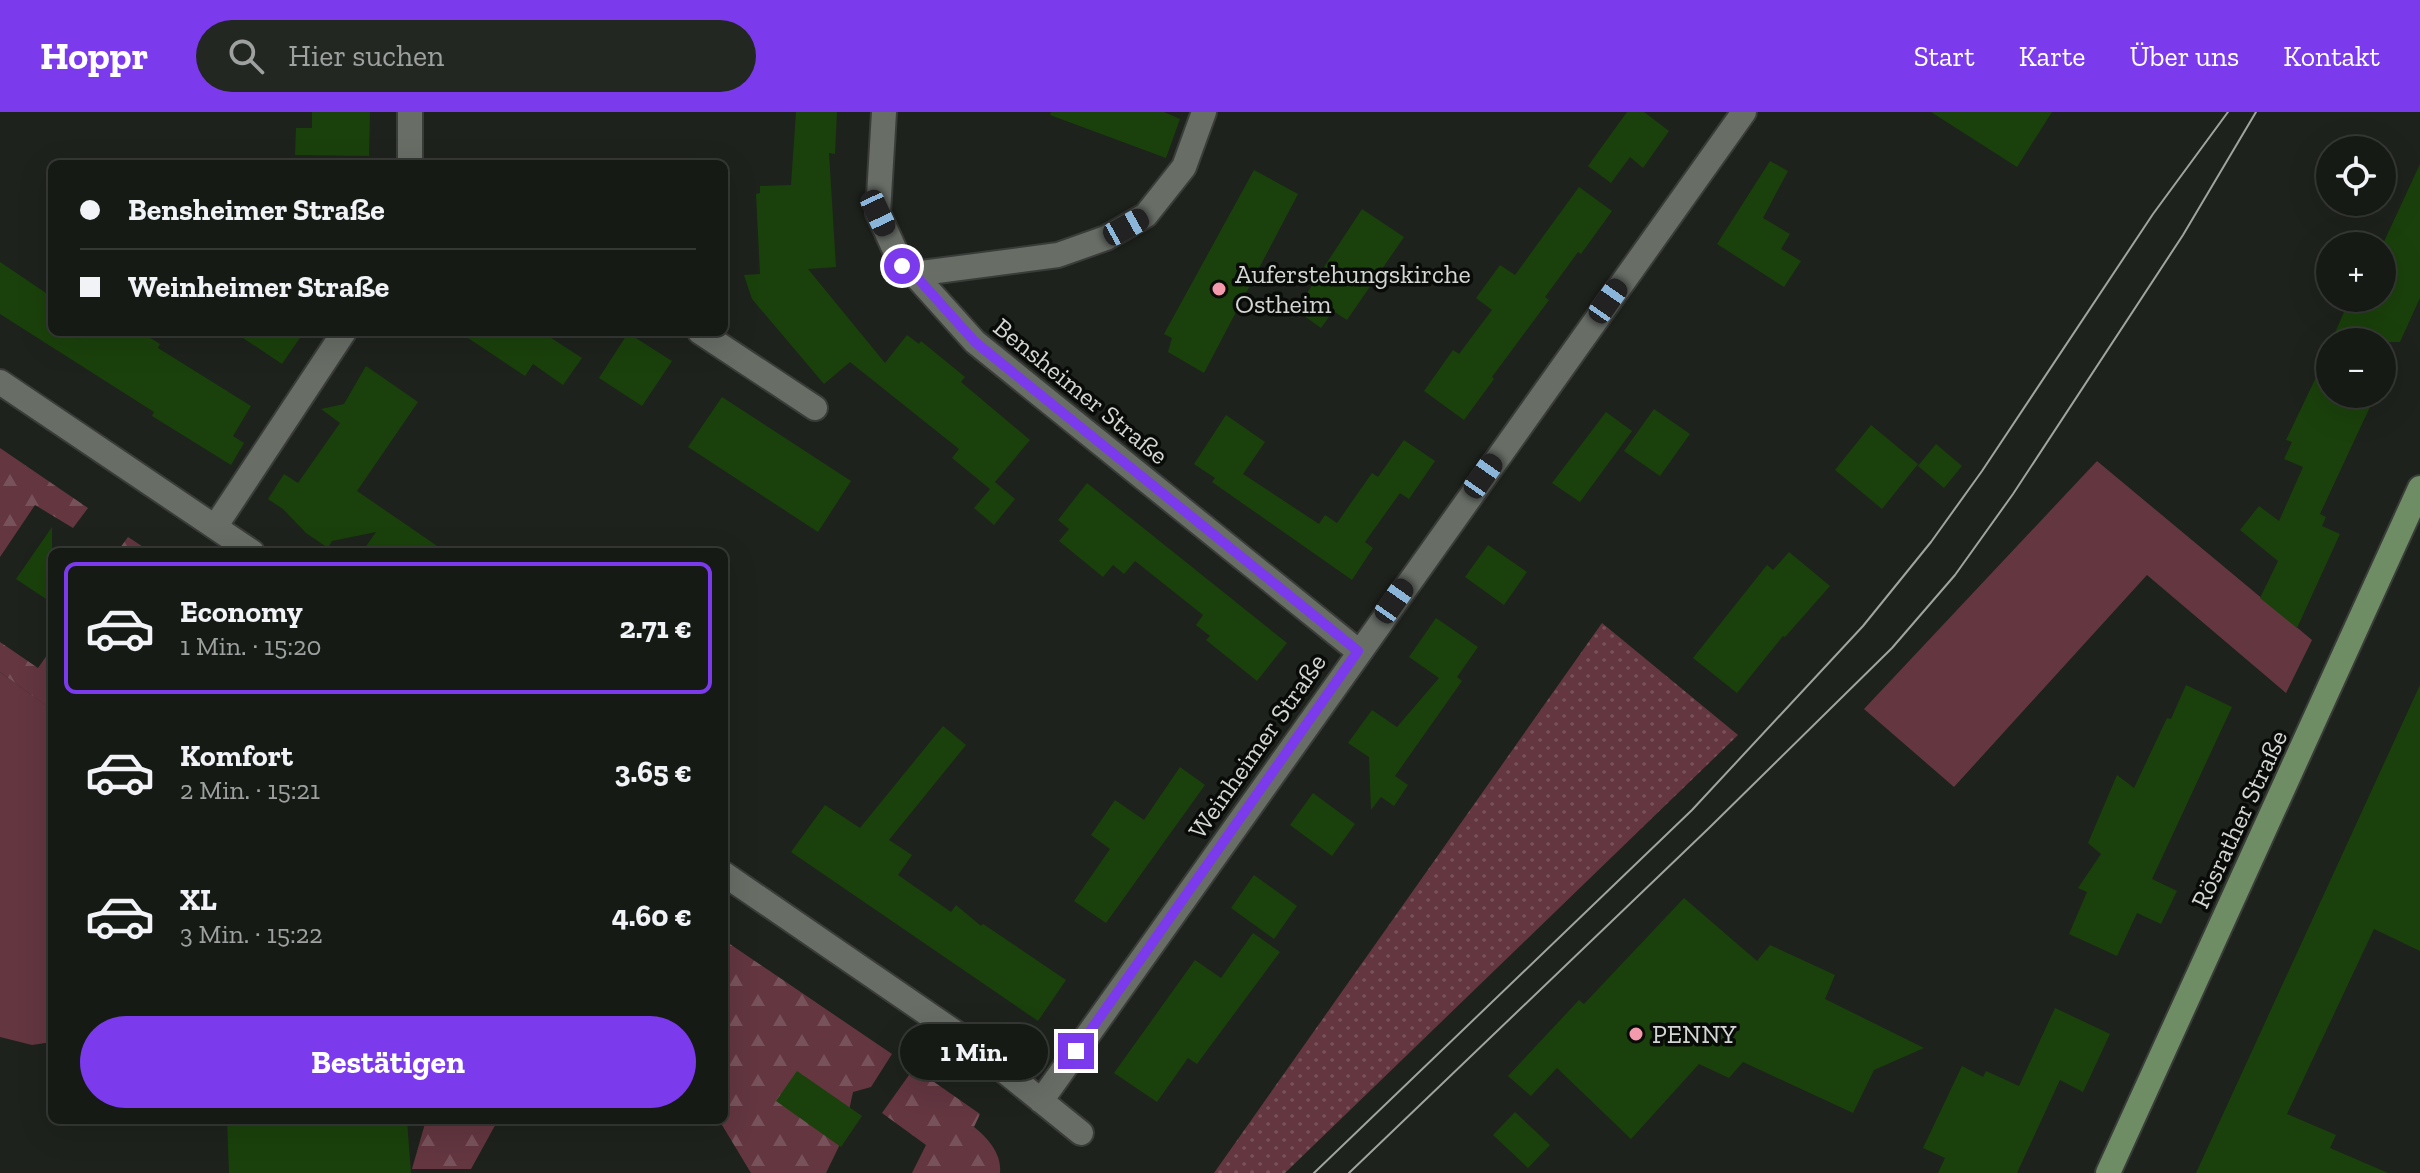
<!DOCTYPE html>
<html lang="de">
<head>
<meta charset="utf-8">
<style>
  body { margin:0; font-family:"Zilla Slab",serif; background:#232722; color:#f1f3f6; height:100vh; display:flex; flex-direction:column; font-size:30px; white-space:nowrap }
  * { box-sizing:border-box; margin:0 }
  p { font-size:26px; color:#9ea1a0 }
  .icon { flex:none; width:44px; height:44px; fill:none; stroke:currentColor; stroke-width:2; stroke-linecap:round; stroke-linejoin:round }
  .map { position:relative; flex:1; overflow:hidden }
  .side { position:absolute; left:48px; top:436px; width:680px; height:576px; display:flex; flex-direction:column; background:#161a15; border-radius:12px; box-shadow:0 8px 32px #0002,0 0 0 2px #353834 }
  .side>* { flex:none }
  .hud { position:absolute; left:48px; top:48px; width:680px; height:176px; border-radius:12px; box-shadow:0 8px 32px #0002,0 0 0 2px #353834; display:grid; align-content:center; height:176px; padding:0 32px; background:#161a15 }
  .tools { position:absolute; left:2316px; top:24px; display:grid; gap:16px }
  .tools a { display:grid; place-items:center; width:80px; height:80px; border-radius:50%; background:#161a15; box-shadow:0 8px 32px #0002,0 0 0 2px #353834; font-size:40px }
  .end { position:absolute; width:36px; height:36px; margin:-18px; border:10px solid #7c3aed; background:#fff; box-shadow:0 0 0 4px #fff }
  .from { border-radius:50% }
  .bubble { position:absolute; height:56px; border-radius:28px; background:#161a15; box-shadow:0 8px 32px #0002,0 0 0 2px #353834; font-size:26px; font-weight:700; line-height:56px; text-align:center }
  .car { position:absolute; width:24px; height:48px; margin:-24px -12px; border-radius:10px; box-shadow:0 0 6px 2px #0007; background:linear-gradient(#222 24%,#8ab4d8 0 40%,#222 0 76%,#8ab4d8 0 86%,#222 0) }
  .hud b { display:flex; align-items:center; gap:28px; height:76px; font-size:30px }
  .hud b+b { border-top:2px solid #353834 }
  .hud i { width:20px; height:20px; background:#f1f3f6 }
  ul { padding:14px 0 0; list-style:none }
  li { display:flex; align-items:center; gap:24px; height:132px; margin:0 16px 12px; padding:0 16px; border:4px solid transparent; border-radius:12px }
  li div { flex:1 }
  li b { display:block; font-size:30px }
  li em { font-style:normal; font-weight:700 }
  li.active { border-color:#7c3aed }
  li>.icon { width:72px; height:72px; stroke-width:1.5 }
  .action { display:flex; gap:16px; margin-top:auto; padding:16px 32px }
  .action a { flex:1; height:92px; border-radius:48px; background:#7c3aed; color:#fff; font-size:32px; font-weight:700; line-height:92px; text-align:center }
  header { display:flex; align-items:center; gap:48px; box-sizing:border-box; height:112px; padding:0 40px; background:#7c3aed; color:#fff }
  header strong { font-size:38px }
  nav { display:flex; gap:44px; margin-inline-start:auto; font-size:28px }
  .search { width:560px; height:72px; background:#232722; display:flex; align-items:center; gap:20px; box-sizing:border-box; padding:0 28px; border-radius:44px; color:#9ea1a0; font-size:30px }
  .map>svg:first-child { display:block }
  .green { fill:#633640 }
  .forest { fill:url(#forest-firs) }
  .garden { fill:url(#garden-dots) }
  .building { fill:#1a410b }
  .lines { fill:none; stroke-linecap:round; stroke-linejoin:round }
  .minor-casing { stroke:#393c38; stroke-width:28 }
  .major-casing { stroke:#393c38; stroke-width:28 }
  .minor { stroke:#686d66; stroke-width:24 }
  .major { stroke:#6e8d64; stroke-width:24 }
  .tram { stroke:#a0a49f; stroke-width:2 }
  .route { stroke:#7c3aed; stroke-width:10 }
  .poi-dot { fill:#f39aac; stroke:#090b09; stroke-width:3 }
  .labels { text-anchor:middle; stroke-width:7; stroke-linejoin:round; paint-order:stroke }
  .poi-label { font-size:26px; fill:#d3d6d2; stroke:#090b09; text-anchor:start }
  .street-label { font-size:26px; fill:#d3d6d2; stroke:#090b09 }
</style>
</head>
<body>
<header>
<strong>Hoppr</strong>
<div class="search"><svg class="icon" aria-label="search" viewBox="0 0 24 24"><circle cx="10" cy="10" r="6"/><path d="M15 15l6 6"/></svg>Hier suchen</div>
<nav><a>Start</a><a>Karte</a><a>Über uns</a><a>Kontakt</a></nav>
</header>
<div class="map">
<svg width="2420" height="1061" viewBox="0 0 2420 1061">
  <defs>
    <pattern id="forest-firs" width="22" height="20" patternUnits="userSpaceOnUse" patternTransform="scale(2)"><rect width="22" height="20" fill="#633640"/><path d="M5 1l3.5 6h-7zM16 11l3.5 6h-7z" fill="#78525b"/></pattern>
    <pattern id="garden-dots" width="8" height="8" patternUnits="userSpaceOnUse" patternTransform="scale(2)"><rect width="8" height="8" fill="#633640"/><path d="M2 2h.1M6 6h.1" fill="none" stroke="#78525b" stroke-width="1.8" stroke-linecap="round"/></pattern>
  </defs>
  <rect width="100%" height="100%" fill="#1e221c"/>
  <!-- green -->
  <path class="green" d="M2097,349L2312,528L2286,581L2147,463L1954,675L1864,597Z
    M0,560L47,594L52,589V930L32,933L0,925Z"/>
  <!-- forest -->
  <path class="forest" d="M0,336L88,396L73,416L35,393L0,445Z
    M128,425L151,440H117Z
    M0,530L38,556L52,536V589L48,595L0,560Z
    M724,828L892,942L871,975L853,980L843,1026L826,1061H751L719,1008H724Z
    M914,956L980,1002L974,1015C988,1026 1002,1042 1000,1061H912L926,1033L882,1001Z
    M426,1008H498L471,1057H412Z"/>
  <!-- garden -->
  <path class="garden" d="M1602,511L1738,623L1285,1061H1214Z"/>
  <!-- building -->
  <path class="building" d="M312,0H370L369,44L295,43L296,16H312Z
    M796,0H837L835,42L829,41L836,155L808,157L885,251L907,223L919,232L921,229L965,265L961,270L1030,328L995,370L1015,387L994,413L974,396L990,377L952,346L959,337L850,250L824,272L752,187L744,163L760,162L756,82L760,81V74L791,73Z
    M1051,0H1164L1180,7L1166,46L1050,3Z
    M1627,0H1644L1669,19L1643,56L1630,45L1611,71L1588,54Z
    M1931,0H2052L2017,55Z
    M1770,49L1788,59L1763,106L1790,122L1781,137L1801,149L1784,175L1717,132Z
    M2420,52V186L2400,230H2331L2350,186H2382V134Z
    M1254,58L1298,82L1204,261L1168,240L1172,226L1164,222Z
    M1579,75L1612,99L1581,142L1578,140L1545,185L1549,188L1492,265L1494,267L1464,308L1424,279L1453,238L1459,242L1492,198L1476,186L1500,153L1515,163Z
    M1362,97L1404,125L1347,208L1333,199L1321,216L1296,198Z
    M0,150L52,185V220H141L160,232L158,236L251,294L233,324L244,331L231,353L152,304L154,300L0,202Z
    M234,220H304L282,252Z
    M459,220H542L582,246L563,273L533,252L525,264Z
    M628,221L672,249L642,294L599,266Z
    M2330,236V282H2376L2320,402L2326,405L2322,414L2340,422L2297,516L2260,486L2278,449L2240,418L2259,394L2279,409L2303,355L2284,347L2292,330L2286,328Z
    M366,254L418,290L357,379L446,440H362L376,420L332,429L328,436L306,421L283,397L268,387L284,362L298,371L340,311L321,297L344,292Z
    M722,285L851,369L818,420L688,335Z
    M1654,297L1690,322L1660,364L1624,339Z
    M1606,300L1632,319L1580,390L1552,371Z
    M1226,303L1265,330L1243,362L1319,412L1325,403L1337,411L1372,361L1378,365L1404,328L1435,349L1409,387L1400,381L1365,430L1373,436L1352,468L1212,370L1215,366L1194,352Z
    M1871,313L1918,352L1882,397L1835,358Z
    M1936,332L1962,354L1944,376L1918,354Z
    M1087,371L1287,531L1257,569L1206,528L1210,524L1196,513L1203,503L1135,449L1124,462L1113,453L1103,465L1059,429L1069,417L1058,408Z
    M52,415V491L16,467Z
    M1488,433L1527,460L1504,493L1465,465Z
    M1789,440L1830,474L1785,525L1783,524L1737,581L1693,546L1767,453L1773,458Z
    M1436,506L1478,535L1457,565L1462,569L1395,664L1408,673L1394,694L1381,685L1371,698L1369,645L1348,631L1372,598L1397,615L1439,566L1409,545Z
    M2186,573L2232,595L2152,767L2177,779L2161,812L2137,801L2117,844L2069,822L2087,780L2078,776L2101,742L2088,731L2117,663L2134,676L2167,606L2171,607Z
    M2420,573V839L2374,817L2287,1002L2336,1023L2330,1036L2388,1061H2196Z
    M943,614L966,633L889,728L912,743L898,763L951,800L956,793L981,814L983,812L1066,868L1038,909L791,740L825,693L860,716Z
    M1180,655L1205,673L1106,811L1074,789L1110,737L1091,723L1115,688L1144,708Z
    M1313,681L1355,712L1332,744L1290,713Z
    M1254,763L1297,794L1274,827L1231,796Z
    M1684,786L1757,849L1770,833L1835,863L1825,887L1924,936L1874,958L1853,1001L1743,950L1729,966L1699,952L1631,1027L1557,956L1531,984L1508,964L1579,888L1584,892Z
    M1253,821L1280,840L1197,952L1188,946L1157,990L1114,961L1195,848L1221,866Z
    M2055,896L2110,922L2083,980L2060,968L2017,1061H1938L1945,1046L1923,1036L1962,954L1983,965L1986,959L2019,974Z
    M797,959L862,1004L841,1035L776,989Z
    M1515,1000L1550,1033L1528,1056L1493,1023Z
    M227,1008H407L411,1061H229Z"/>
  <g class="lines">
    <defs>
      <path id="minor" d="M410,0V52
        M884,0L878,101L902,154L914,162L975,230L1358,539
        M914,162L1058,143L1106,126L1146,103L1184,55L1204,0
        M700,220L815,296
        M0,270L252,440
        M215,415L344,220
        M724,762L966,928L1081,1021
        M1041,989L1744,0"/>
      <path id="major" d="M2108,1061L2420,376"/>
    </defs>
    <!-- minor casing -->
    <use href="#minor" class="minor-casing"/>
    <!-- major casing -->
    <use href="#major" class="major-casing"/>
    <!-- minor -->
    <use href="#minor" class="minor"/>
    <!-- major -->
    <use href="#major" class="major"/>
    <!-- tram -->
    <path class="tram" d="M1314,1061L1692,698L1863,514L1931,430L1982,359L2153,102L2228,0
      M1349,1061L1709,716L1892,536L1955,463L2013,382L2183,123L2256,0"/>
  </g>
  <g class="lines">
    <!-- route -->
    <path class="route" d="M902,154L914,162L975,230L1358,539L1076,939"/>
  </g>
  <!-- markers -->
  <g class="poi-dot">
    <circle cx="1219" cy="177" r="8"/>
    <circle cx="1636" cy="922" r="8"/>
  </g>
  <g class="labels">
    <!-- poi labels -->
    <g class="poi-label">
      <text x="1235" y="171">Auferstehungskirche<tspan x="1235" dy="30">Ostheim</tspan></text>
      <text x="1652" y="931">PENNY</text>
    </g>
    <!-- street labels -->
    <g class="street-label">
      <text transform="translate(1081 279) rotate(39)" y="9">Bensheimer Straße</text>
      <text transform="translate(1257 634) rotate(-55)" y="9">Weinheimer Straße</text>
      <text transform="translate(2239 707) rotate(-65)" y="9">Rösrather Straße</text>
    </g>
  </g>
</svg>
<div class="tools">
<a><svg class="icon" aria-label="locate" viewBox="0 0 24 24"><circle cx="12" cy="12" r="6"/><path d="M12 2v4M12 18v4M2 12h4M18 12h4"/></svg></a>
<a>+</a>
<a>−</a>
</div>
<i class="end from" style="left:902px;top:154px"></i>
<i class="end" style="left:1076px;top:939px"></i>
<div class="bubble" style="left:900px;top:912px;width:148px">1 Min.</div>
<i class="car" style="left:878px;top:101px;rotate:155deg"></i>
<i class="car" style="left:1126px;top:115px;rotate:61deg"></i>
<i class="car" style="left:1608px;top:189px;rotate:35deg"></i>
<i class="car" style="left:1483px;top:364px;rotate:35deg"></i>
<i class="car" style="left:1394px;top:489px;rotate:35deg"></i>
<div class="hud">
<b><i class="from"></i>Bensheimer Straße</b>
<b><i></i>Weinheimer Straße</b>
</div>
<section class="side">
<ul>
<li class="active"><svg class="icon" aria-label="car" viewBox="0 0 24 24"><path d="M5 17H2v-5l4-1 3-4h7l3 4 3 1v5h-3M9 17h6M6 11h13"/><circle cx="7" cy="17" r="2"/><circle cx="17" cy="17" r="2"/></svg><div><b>Economy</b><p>1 Min. · 15:20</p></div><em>2.71 €</em></li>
<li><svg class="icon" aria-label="car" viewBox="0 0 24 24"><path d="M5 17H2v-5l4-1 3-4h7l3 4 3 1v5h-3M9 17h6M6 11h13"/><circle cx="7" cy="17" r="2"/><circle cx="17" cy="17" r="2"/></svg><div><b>Komfort</b><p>2 Min. · 15:21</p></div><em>3.65 €</em></li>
<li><svg class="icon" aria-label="car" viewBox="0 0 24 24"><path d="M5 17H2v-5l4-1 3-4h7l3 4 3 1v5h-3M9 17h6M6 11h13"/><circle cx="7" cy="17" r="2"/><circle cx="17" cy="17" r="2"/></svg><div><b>XL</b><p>3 Min. · 15:22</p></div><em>4.60 €</em></li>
</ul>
<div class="action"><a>Bestätigen</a></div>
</section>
</div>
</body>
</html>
